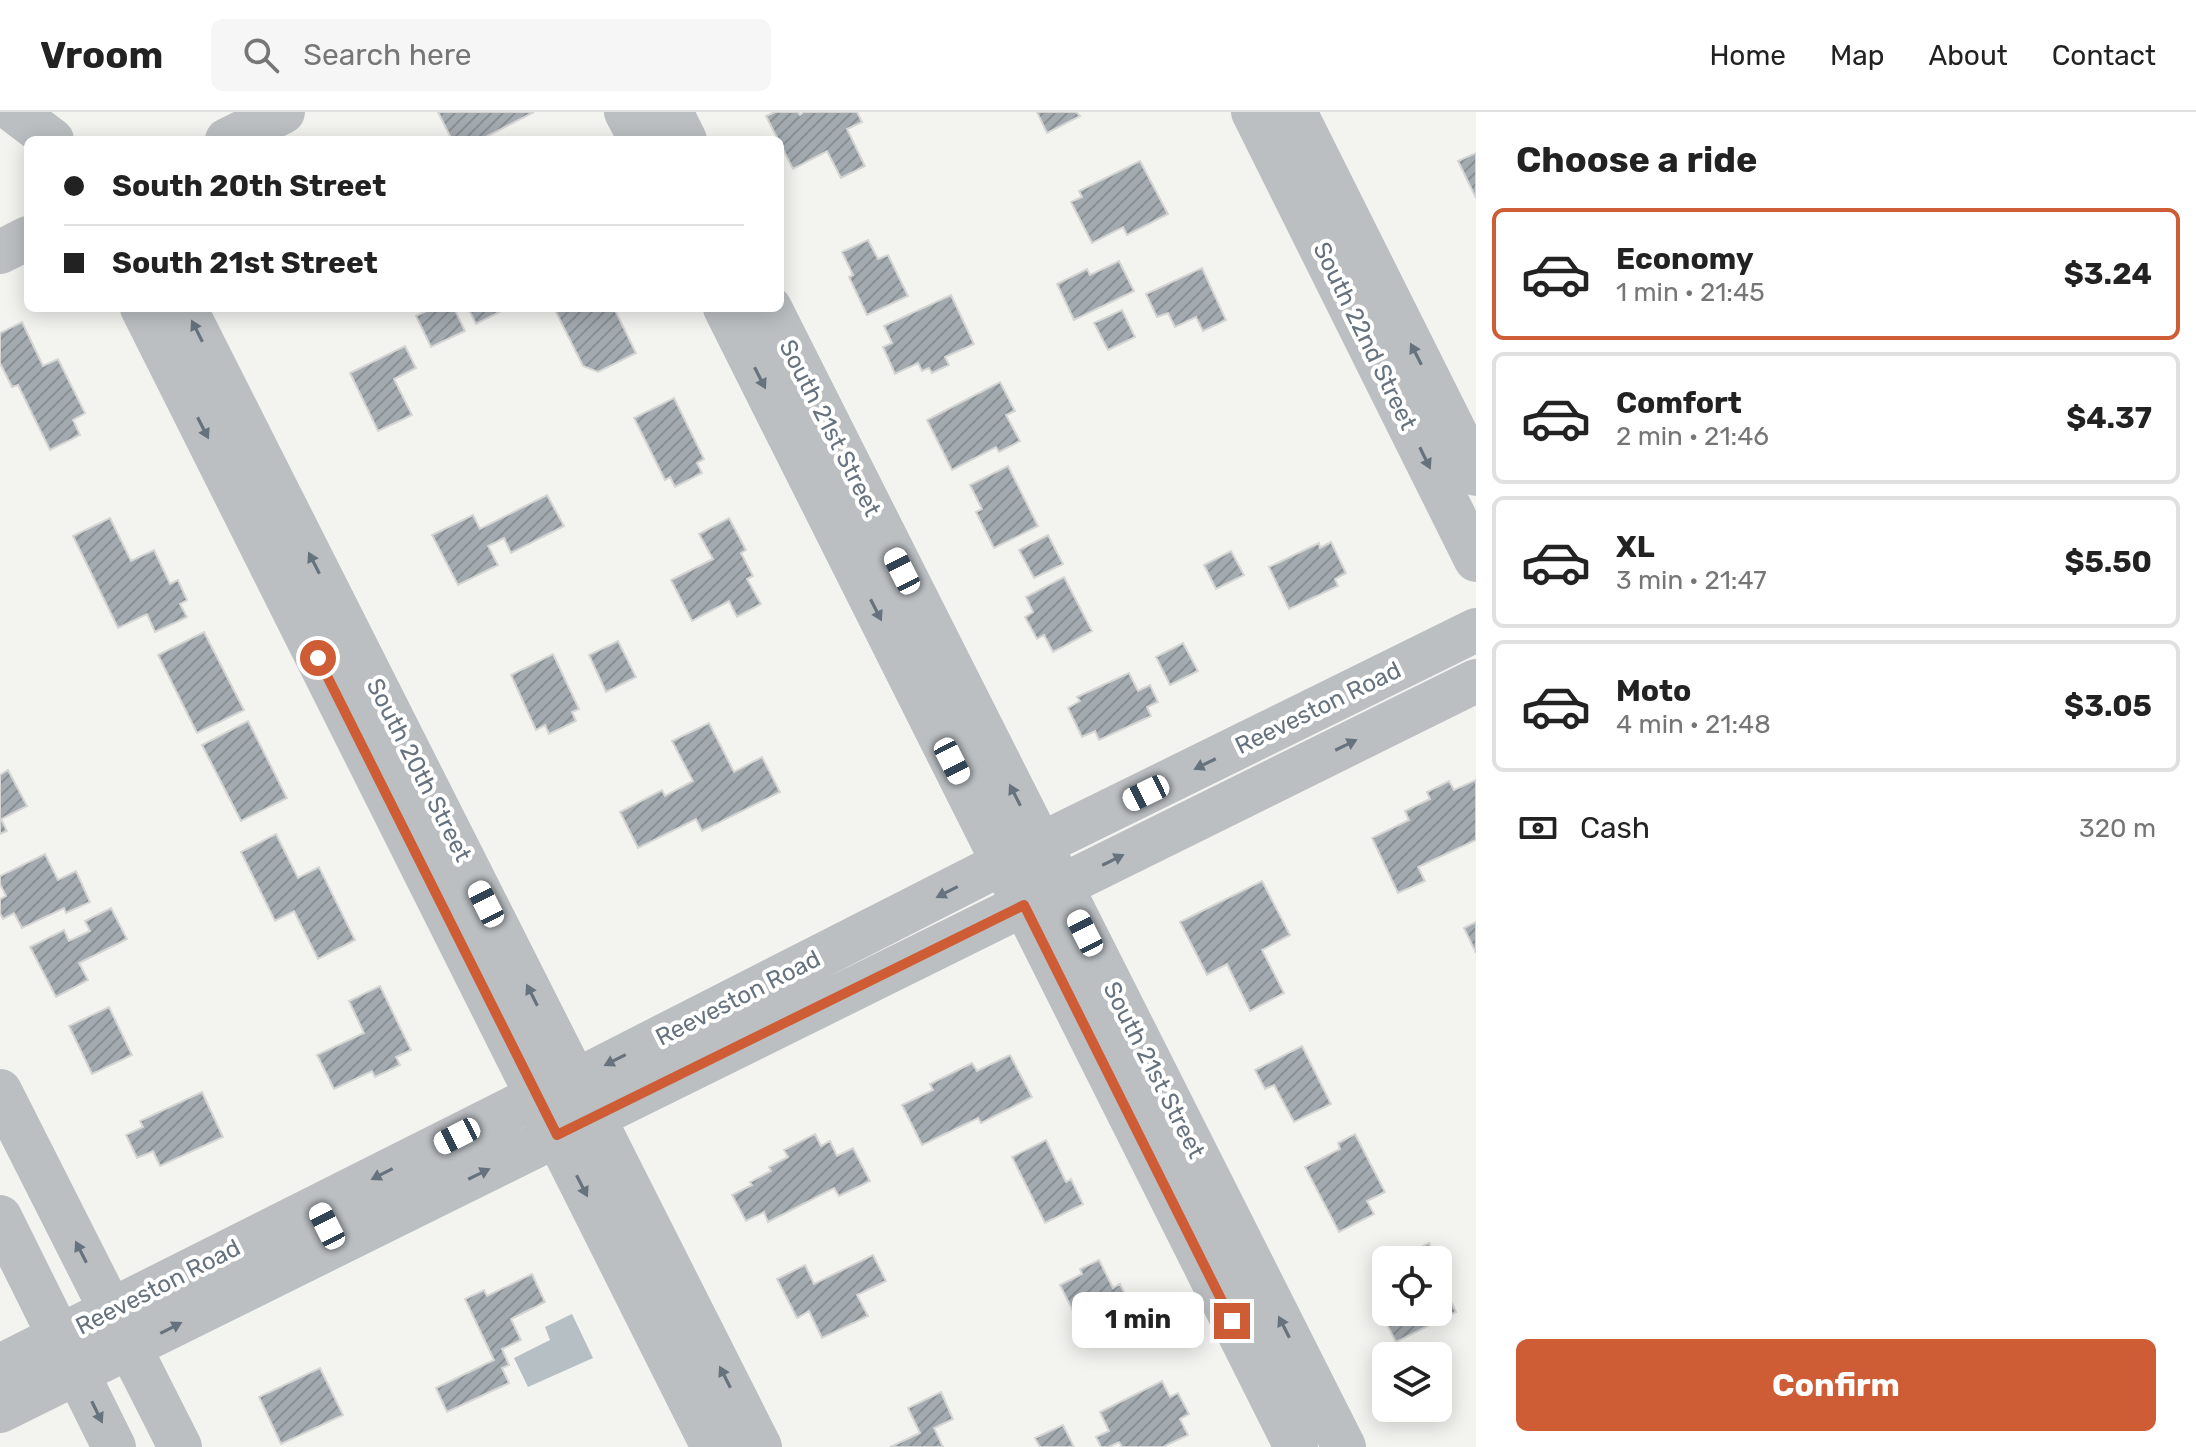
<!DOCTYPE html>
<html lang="en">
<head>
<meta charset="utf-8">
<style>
  body { margin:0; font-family:Rubik,sans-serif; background:#f6f6f6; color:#222; height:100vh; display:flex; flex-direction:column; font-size:30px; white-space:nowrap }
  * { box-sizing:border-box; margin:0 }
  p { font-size:26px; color:#767676 }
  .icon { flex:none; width:44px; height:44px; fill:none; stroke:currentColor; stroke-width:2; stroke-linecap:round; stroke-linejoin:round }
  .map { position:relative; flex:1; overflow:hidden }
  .details { display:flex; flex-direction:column; background:#fff; width:720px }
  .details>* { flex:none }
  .guide { position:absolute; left:24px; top:24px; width:760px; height:176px; border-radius:12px; box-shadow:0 4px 20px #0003; display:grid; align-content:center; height:176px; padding:0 40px; background:#fff }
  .controls { position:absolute; left:1372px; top:1134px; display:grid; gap:16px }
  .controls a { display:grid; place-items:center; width:80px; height:80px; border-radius:12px; background:#fff; box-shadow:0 4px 20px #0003; font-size:40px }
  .end { position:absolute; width:36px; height:36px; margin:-18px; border:10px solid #ce5d36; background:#fff; box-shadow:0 0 0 4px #fff }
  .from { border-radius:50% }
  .bubble { position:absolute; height:56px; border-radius:12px; background:#fff; box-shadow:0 4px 20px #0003; font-size:26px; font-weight:700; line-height:56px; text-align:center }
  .car { position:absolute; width:24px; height:48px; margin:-24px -12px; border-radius:10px; box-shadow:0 0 6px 2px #0007; background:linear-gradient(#fff 24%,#345 0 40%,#fff 0 76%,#345 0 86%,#fff 0) }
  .guide b { display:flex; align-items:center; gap:28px; height:76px; font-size:30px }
  .guide b+b { border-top:2px solid #e0e0e0 }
  .guide i { width:20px; height:20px; background:#222 }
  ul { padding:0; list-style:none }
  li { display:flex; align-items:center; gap:24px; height:132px; margin:0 16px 12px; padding:0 24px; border:4px solid #e0e0e0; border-radius:12px }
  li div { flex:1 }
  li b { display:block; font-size:30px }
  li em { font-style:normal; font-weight:700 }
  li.current { border-color:#ce5d36 }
  li>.icon { width:72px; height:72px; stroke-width:1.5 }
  h2 { padding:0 40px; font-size:36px; line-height:96px }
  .pay { display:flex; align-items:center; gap:20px; height:88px; padding:0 40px; font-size:30px }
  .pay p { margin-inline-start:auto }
  .primary-button { display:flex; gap:16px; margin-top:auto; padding:16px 40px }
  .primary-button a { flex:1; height:92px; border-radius:12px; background:#ce5d36; color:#fff; font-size:32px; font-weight:700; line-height:92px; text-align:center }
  header { display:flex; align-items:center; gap:48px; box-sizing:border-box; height:112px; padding:0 40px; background:#fff; border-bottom:2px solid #e0e0e0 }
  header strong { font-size:38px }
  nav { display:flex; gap:44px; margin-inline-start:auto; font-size:28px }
  .search { width:560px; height:72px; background:#f6f6f6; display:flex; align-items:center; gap:20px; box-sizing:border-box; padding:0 28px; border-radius:12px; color:#767676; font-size:30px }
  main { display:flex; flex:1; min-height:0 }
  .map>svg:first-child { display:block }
  .water { fill:#b6bfc4 }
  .building { fill:url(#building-hatch); stroke:#d5d5d3; stroke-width:2 }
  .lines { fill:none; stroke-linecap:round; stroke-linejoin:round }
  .minor { stroke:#bbbfc2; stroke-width:44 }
  .oneway { fill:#66737e }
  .route { stroke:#ce5d36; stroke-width:10 }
  .labels { text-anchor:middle; stroke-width:8; stroke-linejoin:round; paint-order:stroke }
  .street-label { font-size:24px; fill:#66737e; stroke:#fff }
</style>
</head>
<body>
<header>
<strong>Vroom</strong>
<div class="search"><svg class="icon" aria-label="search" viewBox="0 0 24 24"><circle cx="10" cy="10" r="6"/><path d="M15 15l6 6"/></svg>Search here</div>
<nav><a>Home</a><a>Map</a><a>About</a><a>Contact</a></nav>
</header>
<main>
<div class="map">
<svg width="1476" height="1335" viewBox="0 0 1476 1335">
  <defs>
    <pattern id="building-hatch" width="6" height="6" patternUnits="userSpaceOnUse" patternTransform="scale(2)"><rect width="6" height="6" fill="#a4abb0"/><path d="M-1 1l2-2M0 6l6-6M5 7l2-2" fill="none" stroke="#899094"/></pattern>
  </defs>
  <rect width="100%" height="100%" fill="#f3f4f0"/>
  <!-- water -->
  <path class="water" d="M572,1202L593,1246L528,1275L514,1246L550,1228L545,1215Z"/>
  <!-- building -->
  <path class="building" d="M438,0H534L480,28H452Z
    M775,0H798L800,3L804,0H857L862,10L847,17L865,54L841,66L827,39L793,57L766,4Z
    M1037,0H1076L1080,4L1047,21Z
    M1476,41V86L1458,49Z
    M1140,49L1168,102L1127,123L1123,115L1092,131L1071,90L1082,85L1079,79Z
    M868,128L878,147L888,143L908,184L867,203L849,165L853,163L842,140Z
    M1119,149L1134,179L1074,208L1057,172L1087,157L1090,163Z
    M1202,156L1226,208L1203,219L1196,205L1175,215L1168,201L1157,205L1146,182Z
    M951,183L974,232L945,245L949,253L932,261L929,256L922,259L918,251L895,262L883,235L892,231L884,214Z
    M433,196H454L465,219L431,235L416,204Z
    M468,196H502L503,198L476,212Z
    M554,196H614L636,241L598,260L583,254Z
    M1122,198L1135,225L1108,238L1094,211Z
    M22,210L43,254L58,247L85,301L73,308L80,323L50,338L18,273L12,275L0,251V221Z
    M405,234L416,256L394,267L412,303L378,319L350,261Z
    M1000,270L1015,299L1006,303L1020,329L999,340L996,335L952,358L927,308Z
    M674,286L704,347L697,351L702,361L675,375L670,365L665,368L634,306Z
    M1008,354L1038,414L994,436L976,400L982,397L970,373Z
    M547,383L564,414L511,441L504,426L488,434L498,453L458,473L432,423L473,403L480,417Z
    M110,406L131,449L154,438L170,472L178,468L187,488L180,492L187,505L155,520L147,502L118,516L73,424Z
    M729,406L746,438L741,441L753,464L747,467L761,492L737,505L729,489L692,509L671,468L713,447L699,422Z
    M1048,423L1063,452L1034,466L1019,438Z
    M1331,430L1346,461L1335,467L1338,474L1289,497L1269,455L1319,431L1320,436Z
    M1231,439L1244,463L1216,477L1204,453Z
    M1064,465L1092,519L1053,540L1044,523L1037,527L1025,505L1033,500L1026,485Z
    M204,520L244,598L197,621L158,543Z
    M618,529L636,565L606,580L589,543Z
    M1183,531L1198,559L1170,573L1156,545Z
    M553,542L579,597L572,600L576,609L549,622L545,613L536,618L511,563Z
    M1129,561L1138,579L1150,573L1158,590L1147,595L1151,604L1099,628L1095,619L1082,625L1068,596L1080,589L1077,585Z
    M248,609L287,686L241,709L202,633Z
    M709,611L734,660L762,645L780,680L702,719L696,707L638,736L620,700L662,678L665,684L693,669L672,629Z
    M8,658L27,694L1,707L7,719L0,722V663Z
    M1476,668V728L1418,755L1425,769L1398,781L1372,726L1409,708L1405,699L1430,687L1427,680L1449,669L1454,678Z
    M276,722L298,766L319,755L355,828L318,847L294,799L275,809L241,740Z
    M45,742L58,768L76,759L90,790L66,801L64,796L22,816L14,801L3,807L0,801V787L6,784L0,772V764Z
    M1262,769L1290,823L1262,838L1284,881L1250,899L1227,852L1207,863L1180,810Z
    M111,796L127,827L79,851L88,868L56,885L30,835L64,818L69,829L90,819L85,809Z
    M1476,810V841L1464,816Z
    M380,874L411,938L396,945L400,953L375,965L372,959L334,977L317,943L364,921L349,889Z
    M109,895L132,943L92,962L69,914Z
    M1302,934L1331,992L1294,1010L1274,973L1265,977L1255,958Z
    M1010,943L1032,985L981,1011L978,1006L922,1033L902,993L933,978L930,972L972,951L977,959Z
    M202,980L223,1025L160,1054L153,1039L137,1046L126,1023L143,1015L140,1009Z
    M815,1022L821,1034L830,1029L837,1044L853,1036L870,1069L839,1084L834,1076L768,1110L764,1100L746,1109L732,1083L752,1073L750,1070L771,1059L769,1055L788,1045L784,1038Z
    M1355,1022L1385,1080L1367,1089L1374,1102L1339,1120L1305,1055L1340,1037L1338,1031Z
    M1046,1028L1066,1070L1071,1067L1083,1092L1045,1111L1012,1045Z
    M1429,1131L1437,1148H1403L1401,1145Z
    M873,1143L886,1169L857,1183L868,1204L822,1226L809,1199L797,1206L777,1167L805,1153L814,1172Z
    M1099,1148L1113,1176L1120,1172L1132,1196L1084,1221L1060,1173L1082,1162L1080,1157Z
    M532,1162L545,1190L511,1207L521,1228L502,1237L509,1253L502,1256L509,1271L447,1300L436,1276L494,1248L465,1187L484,1178L487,1184Z
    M1443,1172L1456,1200L1396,1230L1374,1187L1386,1181V1200H1438V1174Z
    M320,1256L343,1303L281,1332L259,1285Z
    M1162,1269L1170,1285L1178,1281L1189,1302L1180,1307L1188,1323L1163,1335H1122L1119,1330L1109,1335H1101L1096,1325L1109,1319L1100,1300Z
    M941,1280L953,1307L934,1316L943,1335H890L920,1321L908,1296Z
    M1063,1313L1074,1335H1040L1035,1326Z"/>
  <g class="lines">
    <!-- minor -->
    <path class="minor" d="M15,0L52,28
      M626,0L641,28
      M671,0L685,28
      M1253,0L1476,448
      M1295,0L1476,362
      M227,28L283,0
      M0,140L28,126
      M142,196L713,1335
      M185,196L760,1335
      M725,196L1296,1335
      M770,196L1344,1335
      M0,979L180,1335
      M0,1105L114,1335
      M0,1254L537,984L575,969L1003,751L1476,518
      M0,1299L1476,569"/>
  </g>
  <!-- one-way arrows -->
  <defs><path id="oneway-solid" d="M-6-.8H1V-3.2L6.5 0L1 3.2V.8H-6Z" transform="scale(2)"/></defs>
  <g class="oneway">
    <use href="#oneway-solid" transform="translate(197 219) rotate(-117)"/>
    <use href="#oneway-solid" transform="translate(1416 242) rotate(-117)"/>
    <use href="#oneway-solid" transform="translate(760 266) rotate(63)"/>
    <use href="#oneway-solid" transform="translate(203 316) rotate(63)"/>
    <use href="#oneway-solid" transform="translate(1425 346) rotate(64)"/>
    <use href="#oneway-solid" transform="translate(314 451) rotate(-117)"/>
    <use href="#oneway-solid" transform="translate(876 498) rotate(63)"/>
    <use href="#oneway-solid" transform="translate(1346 633) rotate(-26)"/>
    <use href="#oneway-solid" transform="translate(1205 652) rotate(154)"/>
    <use href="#oneway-solid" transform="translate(1015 683) rotate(-117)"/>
    <use href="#oneway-solid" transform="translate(1113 748) rotate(-26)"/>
    <use href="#oneway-solid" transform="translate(947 780) rotate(153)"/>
    <use href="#oneway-solid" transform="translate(532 883) rotate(-117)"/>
    <use href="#oneway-solid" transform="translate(615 948) rotate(153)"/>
    <use href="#oneway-solid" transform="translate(382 1062) rotate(153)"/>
    <use href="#oneway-solid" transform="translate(479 1062) rotate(-26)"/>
    <use href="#oneway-solid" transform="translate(582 1074) rotate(63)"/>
    <use href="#oneway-solid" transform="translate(81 1140) rotate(-117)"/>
    <use href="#oneway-solid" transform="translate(1284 1215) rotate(-117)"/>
    <use href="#oneway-solid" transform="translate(171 1216) rotate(-27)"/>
    <use href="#oneway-solid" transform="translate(725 1265) rotate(-117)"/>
    <use href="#oneway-solid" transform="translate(97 1300) rotate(64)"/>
  </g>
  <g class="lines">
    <!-- route -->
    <path class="route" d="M318,546L557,1023L1024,793L1232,1209"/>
  </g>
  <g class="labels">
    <!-- street labels -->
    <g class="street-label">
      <text transform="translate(1365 224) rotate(64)" y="8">South 22nd Street</text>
      <text transform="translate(830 316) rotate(63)" y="8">South 21st Street</text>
      <text transform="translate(1318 596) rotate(-26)" y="8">Reeveston Road</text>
      <text transform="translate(419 658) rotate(63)" y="8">South 20th Street</text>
      <text transform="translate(738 886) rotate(-27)" y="8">Reeveston Road</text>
      <text transform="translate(1154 958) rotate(63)" y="8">South 21st Street</text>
      <text transform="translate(158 1175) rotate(-27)" y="8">Reeveston Road</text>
    </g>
  </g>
</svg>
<div class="controls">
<a><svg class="icon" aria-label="locate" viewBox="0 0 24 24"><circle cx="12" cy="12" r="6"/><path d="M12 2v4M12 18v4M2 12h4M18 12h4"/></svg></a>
<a><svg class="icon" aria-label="layers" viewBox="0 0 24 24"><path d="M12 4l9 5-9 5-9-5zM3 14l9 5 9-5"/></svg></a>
</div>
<i class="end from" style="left:318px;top:546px"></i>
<i class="end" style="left:1232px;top:1209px"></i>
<div class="bubble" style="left:1072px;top:1180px;width:132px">1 min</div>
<i class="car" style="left:902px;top:459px;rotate:333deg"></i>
<i class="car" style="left:952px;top:649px;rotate:153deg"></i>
<i class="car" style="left:1146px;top:681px;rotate:244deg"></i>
<i class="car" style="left:486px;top:792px;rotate:333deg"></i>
<i class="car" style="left:1085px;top:821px;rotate:333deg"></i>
<i class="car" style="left:457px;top:1024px;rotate:243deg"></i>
<i class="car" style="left:327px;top:1114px;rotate:333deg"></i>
<div class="guide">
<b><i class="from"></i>South 20th Street</b>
<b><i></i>South 21st Street</b>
</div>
</div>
<section class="details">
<h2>Choose a ride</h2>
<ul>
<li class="current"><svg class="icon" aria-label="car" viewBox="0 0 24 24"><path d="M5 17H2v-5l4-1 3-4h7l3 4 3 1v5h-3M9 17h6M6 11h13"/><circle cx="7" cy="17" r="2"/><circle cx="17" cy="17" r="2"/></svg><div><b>Economy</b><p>1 min · 21:45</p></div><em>$3.24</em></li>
<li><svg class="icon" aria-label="car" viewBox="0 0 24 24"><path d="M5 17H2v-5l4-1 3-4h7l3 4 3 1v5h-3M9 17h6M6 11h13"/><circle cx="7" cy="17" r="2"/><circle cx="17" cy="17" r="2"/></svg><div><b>Comfort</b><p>2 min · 21:46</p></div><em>$4.37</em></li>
<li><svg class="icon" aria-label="car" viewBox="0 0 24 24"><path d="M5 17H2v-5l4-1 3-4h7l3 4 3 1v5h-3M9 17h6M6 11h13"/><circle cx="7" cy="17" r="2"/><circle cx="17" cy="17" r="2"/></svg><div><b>XL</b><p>3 min · 21:47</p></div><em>$5.50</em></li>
<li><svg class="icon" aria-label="car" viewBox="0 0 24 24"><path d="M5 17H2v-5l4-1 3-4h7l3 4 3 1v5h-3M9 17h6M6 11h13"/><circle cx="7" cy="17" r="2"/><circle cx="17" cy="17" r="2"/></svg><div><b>Moto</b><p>4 min · 21:48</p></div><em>$3.05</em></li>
</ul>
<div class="pay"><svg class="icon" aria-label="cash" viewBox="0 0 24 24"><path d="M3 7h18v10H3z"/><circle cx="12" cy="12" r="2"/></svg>Cash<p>320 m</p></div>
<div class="primary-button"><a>Confirm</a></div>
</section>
</main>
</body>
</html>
